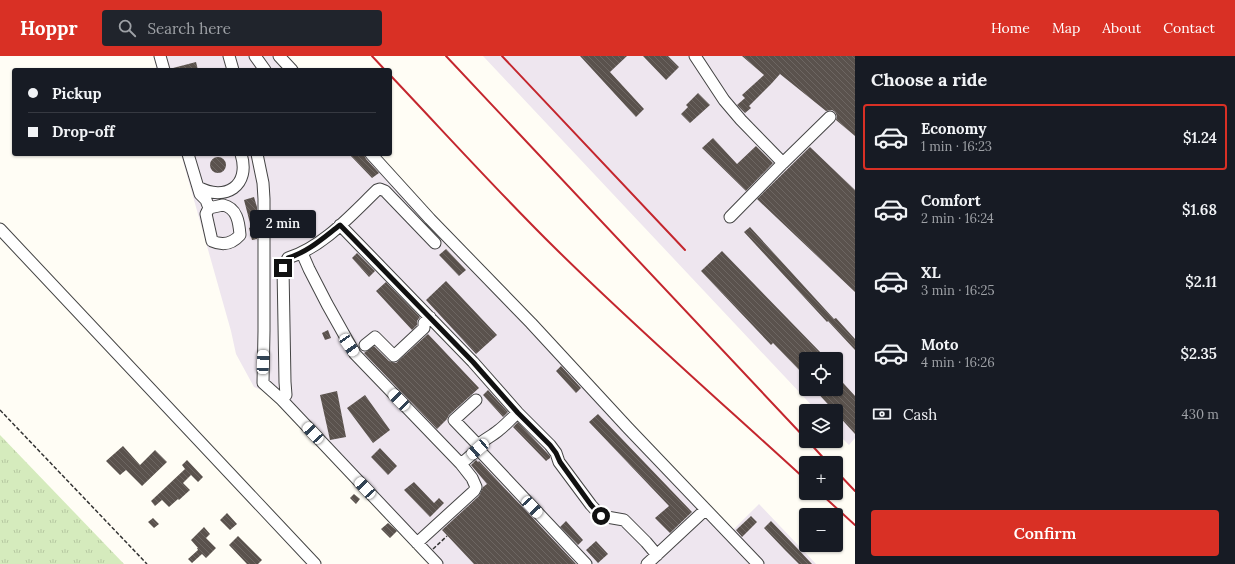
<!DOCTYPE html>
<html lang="en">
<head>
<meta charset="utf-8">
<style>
  body { margin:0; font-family:Lora,serif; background:#20242c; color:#f1f3f6; height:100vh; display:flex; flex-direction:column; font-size:15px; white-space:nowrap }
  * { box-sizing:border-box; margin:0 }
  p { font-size:13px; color:#9ea1a6 }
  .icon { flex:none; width:22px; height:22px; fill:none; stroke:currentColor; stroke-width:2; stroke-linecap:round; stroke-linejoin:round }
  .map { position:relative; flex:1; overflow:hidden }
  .side { display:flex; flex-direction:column; background:#171b24; width:380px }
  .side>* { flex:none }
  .top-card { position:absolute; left:12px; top:12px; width:380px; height:88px; border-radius:4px; box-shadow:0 1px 3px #0004; display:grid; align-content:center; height:88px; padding:0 16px; background:#171b24 }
  .controls { position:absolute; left:799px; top:296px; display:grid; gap:8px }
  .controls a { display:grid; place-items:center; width:44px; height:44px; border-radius:4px; background:#171b24; box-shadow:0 1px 3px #0004; font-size:20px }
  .end { position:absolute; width:18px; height:18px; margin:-9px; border:5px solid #111; background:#fff; box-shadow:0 0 0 2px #fff }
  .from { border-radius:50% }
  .bubble { position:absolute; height:28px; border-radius:4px; background:#171b24; box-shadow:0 1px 3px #0004; font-size:13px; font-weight:600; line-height:28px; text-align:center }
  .car { position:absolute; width:12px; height:24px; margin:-12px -6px; border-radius:5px; box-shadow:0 0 3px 1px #0007; background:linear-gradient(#fff 24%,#345 0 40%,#fff 0 76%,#345 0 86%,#fff 0) }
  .top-card b { display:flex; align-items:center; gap:14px; height:38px; font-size:15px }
  .top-card b+b { border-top:1px solid #363941 }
  .top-card i { width:10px; height:10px; background:#f1f3f6 }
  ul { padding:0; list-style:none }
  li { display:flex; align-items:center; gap:12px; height:66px; margin:0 8px 6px; padding:0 8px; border:2px solid transparent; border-radius:4px }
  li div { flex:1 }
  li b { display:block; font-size:15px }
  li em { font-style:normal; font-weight:600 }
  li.active { border-color:#d93025 }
  li>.icon { width:36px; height:36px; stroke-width:1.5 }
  h2 { padding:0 16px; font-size:18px; line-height:48px }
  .pay { display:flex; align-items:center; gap:10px; height:44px; padding:0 16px; font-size:15px }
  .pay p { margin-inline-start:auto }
  .cta { display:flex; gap:8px; margin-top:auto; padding:8px 16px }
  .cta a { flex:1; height:46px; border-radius:4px; background:#d93025; color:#fff; font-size:16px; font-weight:600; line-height:46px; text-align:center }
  header { display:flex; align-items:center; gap:24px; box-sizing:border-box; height:56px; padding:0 20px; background:#d93025; color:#fff }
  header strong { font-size:19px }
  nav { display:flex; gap:22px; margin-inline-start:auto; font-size:14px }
  .search { width:280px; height:36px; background:#20242c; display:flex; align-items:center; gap:10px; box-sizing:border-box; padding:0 14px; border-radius:4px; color:#9ea1a6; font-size:15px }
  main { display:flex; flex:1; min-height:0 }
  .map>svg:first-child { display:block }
  .industrial { fill:#eee6ef; fill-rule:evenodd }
  .park { fill:url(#park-tufts) }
  .building { fill:url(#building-back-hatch) }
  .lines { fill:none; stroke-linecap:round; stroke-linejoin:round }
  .minor-casing { stroke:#444; stroke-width:13 }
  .path { stroke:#333; stroke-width:1.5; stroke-dasharray:4 2; stroke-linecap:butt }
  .minor { stroke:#fff; stroke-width:11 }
  .rail { stroke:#c4262e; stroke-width:2 }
  .route { stroke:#111; stroke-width:5 }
</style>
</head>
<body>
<header>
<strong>Hoppr</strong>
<div class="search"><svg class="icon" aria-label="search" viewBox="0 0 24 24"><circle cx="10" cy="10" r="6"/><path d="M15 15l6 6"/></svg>Search here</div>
<nav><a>Home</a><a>Map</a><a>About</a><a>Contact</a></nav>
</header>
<main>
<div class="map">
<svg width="855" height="508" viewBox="0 0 855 508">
  <defs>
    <pattern id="park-tufts" width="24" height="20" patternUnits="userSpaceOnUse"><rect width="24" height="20" fill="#d5ebbd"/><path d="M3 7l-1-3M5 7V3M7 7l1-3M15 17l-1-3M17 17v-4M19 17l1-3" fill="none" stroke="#b6c8a1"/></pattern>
    <pattern id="building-back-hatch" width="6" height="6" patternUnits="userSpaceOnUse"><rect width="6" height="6" fill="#5a524d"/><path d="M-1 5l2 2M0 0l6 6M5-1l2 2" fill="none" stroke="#6d6662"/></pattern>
  </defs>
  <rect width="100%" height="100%" fill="#fffdf5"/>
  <!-- industrial -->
  <path class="industrial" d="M154,0H285L298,14H157Z
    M483,0H855V382L849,389L836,376V355H817ZM806,303H836V333H806Z
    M181,98H376L732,475L759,448L816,508H429L268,337L254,331L236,298L231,275Z"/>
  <!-- park -->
  <path class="park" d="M0,379L124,508H0Z"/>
  <!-- building -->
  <path class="building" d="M580,0H627L610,16L644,53L636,61Z
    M643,0H668L679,11L666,24Z
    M742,0H855V80L836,64L837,60L835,56L832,54L826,55L780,18L772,27L749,50L751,52L745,57L737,49L745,42L742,39L764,19Z
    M196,6L198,14H173V12Z
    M698,37L710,49L690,67L681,58L688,51L686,49Z
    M713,82L737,108L756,90L773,107L746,135L702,92Z
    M810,91L855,134V236L757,143Z
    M349,98H364L366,103L379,117L372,122Z
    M210 109a8 8 0 1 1 16 0a8 8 0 1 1-16 0Z
    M254,141L257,151V160H255L257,167V183L252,184L249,172L251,171L244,144Z
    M750,171L834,263L836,262L855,283V294L828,265L827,266L744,176Z
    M446,193L466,214L459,220L439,199Z
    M722,195L823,299L819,303H806V321L773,287L771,289L701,215Z
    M357,197L375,215L369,221L352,202Z
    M446,225L497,279L476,298L426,244Z
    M386,226L420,261L417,265V269L412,274L376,235Z
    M328,274L331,282L325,284L322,277Z
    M428,278L479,332L449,359L447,363L437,373L364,297L374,290L389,305L396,307Z
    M561,310L581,332L576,337L556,315Z
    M836,319L855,340V378L836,357V355H834L814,333H836Z
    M488,334L508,356L503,361L483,339Z
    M337,335L346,381L330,384L320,339Z
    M365,339L390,374L373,387L347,352Z
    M598,358L692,456L670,477L655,462L669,450L589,366Z
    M518,366L550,400V402L546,405L513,371Z
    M123,390L140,409L155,394L167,406L142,430L126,414L120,419L106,405Z
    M380,392L397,410L388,419L371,401Z
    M187,404L203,421L198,426L191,419L183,427L190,434L179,444L178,443L169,451L162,444L155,450L151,445L185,413L182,409Z
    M476,404L478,406L479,405L576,508H474L442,474L479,440L483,431L487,428L471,409Z
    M414,426L434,447L439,442L444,447L430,461L404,434Z
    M354,438L360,443L356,448L350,442Z
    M227,457L237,468L230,474L220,464Z
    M751,460L757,466L742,481L736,474Z
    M153,462L159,468L154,472L148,466Z
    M566,465L583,484L578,489L560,471Z
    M771,465L796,491L812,508H799L784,493L764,472Z
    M388,467L397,475L390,482L381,473Z
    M204,471L210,478L206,482L216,492L206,502L202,498L192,507L188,503L198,494L197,492H198L191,484Z
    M238,480L262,504L258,508H247L229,489Z
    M596,485L608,498L598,507L586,494Z"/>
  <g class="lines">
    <defs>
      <path id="minor" d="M160,0L164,14
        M229,0L233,14
        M255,0L265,14
        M279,0L292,14
        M695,0L724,44L741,64L783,107L830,61
        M188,98L200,138L206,144L209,152
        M257,98L263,127L264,143V275L263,327L282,344L437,508
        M371,98L430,163L531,267L628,372L758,508
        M198,131C225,146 251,130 241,98
        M223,149C237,152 239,166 240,179C232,188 223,190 212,185L206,158L209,152Z
        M730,161L783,107
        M340,169L473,306L518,357L550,389L556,397L559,406L591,449L601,460L624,464L646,486L657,499
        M0,173L315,508
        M302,197L309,213L327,248L355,298L461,408L472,422L476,431L474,435L417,487
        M365,289L375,281L394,300L424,272V267L430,261
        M282,344L286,339L285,326L283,212L288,202C323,191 351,159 377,134L380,133L385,135L435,187
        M476,344L454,364L478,389
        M478,393L586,508
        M461,408L478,393V389C485,383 492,380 499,374C506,369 511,362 518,357
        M647,508L705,454"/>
    </defs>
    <!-- minor casing -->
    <use href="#minor" class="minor-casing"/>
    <!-- path -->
    <path class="path" d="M0,354L147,508
      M433,493L447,480"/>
    <!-- minor -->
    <use href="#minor" class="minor"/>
    <!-- rail -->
    <path class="rail" d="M372,0L385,14
      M446,0L806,383
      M502,0L685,194
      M390,19C445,77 498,136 555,192C636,272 722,347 806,424
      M808,385L828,407
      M836,415L855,435
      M820,437L855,469"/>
  </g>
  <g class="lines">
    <!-- route -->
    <path class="route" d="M283,212L288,202C308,196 323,182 340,169L473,306L518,357L550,389L556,397L560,406L591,449L601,460"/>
  </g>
</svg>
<div class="controls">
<a><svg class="icon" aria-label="locate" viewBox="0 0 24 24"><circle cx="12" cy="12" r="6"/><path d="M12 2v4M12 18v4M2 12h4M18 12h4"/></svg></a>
<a><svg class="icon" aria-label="layers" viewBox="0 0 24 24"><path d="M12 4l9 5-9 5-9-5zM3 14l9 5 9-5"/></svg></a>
<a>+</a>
<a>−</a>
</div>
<i class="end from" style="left:601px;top:460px"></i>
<i class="end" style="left:283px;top:212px"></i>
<div class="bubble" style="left:250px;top:154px;width:66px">2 min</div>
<i class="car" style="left:349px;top:289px;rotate:146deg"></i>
<i class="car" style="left:263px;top:306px;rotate:2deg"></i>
<i class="car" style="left:399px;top:344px;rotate:316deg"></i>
<i class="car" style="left:313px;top:377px;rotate:317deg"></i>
<i class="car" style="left:478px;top:393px;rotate:229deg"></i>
<i class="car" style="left:365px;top:432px;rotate:317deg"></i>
<i class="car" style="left:532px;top:451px;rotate:137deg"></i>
<div class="top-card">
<b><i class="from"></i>Pickup</b>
<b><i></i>Drop-off</b>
</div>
</div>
<section class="side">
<h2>Choose a ride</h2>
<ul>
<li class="active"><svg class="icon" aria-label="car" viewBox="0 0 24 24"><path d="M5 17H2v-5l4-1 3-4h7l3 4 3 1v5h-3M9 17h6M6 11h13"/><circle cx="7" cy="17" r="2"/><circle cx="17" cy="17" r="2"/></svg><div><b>Economy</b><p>1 min · 16:23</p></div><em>$1.24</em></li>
<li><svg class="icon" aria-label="car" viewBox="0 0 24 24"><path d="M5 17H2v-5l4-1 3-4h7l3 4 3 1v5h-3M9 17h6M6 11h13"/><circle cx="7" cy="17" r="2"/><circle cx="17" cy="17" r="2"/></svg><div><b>Comfort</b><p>2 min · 16:24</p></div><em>$1.68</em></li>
<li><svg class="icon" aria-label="car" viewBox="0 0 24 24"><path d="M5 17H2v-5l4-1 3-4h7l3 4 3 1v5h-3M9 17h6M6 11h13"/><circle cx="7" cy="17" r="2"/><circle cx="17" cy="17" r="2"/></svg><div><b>XL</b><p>3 min · 16:25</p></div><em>$2.11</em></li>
<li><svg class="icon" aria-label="car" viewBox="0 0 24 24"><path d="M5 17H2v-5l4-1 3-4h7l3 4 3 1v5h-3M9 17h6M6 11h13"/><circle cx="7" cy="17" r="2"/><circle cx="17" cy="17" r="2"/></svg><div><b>Moto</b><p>4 min · 16:26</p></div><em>$2.35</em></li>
</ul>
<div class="pay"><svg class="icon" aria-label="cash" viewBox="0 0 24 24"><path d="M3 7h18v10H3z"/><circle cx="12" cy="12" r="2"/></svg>Cash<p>430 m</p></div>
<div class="cta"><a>Confirm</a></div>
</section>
</main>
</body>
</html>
